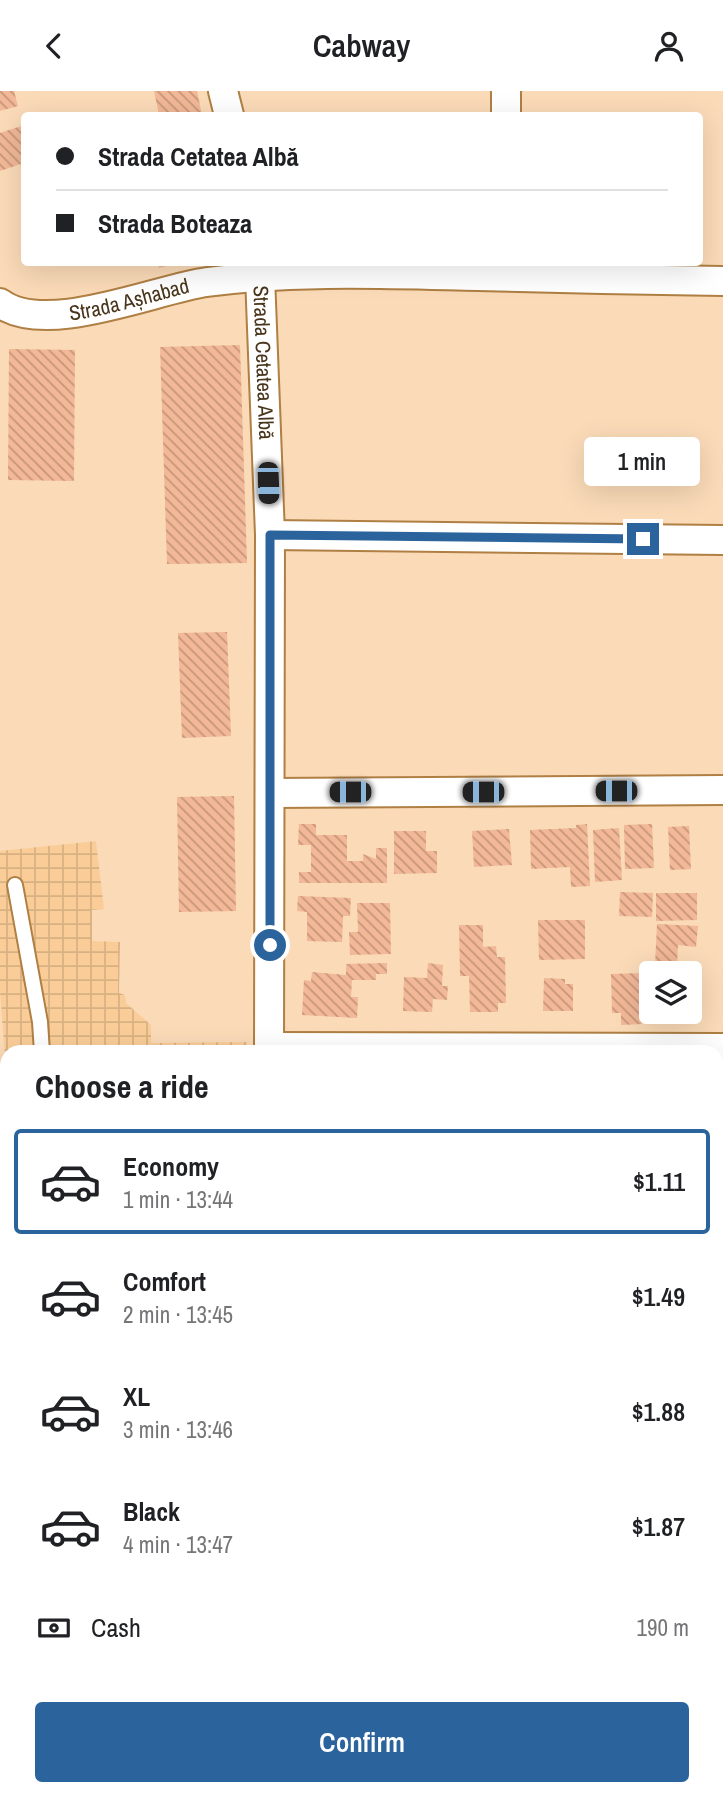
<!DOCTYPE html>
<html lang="en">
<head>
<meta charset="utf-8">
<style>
  body { margin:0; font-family:"Archivo Narrow",sans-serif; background:#f2f2f2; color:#202124; height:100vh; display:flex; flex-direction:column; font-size:26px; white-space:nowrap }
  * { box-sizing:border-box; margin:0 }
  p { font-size:23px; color:#757577 }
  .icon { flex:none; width:38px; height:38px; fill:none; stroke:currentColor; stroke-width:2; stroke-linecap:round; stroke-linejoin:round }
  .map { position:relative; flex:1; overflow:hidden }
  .sheet { position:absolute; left:0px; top:954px; width:724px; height:751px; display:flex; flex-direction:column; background:#fff; border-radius:21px 21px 0 0; box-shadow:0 7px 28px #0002 }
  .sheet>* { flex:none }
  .banner { position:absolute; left:21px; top:21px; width:682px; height:154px; border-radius:7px; box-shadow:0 7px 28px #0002; display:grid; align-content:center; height:154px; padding:0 35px; background:#fff }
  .fabs { position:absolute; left:639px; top:870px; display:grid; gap:14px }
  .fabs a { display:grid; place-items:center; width:63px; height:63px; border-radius:7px; background:#fff; box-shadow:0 7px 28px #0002; font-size:35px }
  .end { position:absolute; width:32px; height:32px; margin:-16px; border:9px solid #2b649c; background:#fff; box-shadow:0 0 0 4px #fff }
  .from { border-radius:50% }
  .bubble { position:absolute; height:49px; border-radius:7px; background:#fff; box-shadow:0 7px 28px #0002; font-size:23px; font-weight:600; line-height:49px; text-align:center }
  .car { position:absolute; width:21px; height:42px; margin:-21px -10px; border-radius:9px; box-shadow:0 0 5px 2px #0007; background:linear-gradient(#222 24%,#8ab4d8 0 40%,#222 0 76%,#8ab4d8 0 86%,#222 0) }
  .banner b { display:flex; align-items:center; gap:24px; height:66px; font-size:26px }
  .banner b+b { border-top:2px solid #e0e0e0 }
  .banner i { width:18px; height:18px; background:#202124 }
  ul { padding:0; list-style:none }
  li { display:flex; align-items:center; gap:21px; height:105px; margin:0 14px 10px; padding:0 21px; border:4px solid transparent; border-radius:7px }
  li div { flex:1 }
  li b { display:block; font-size:26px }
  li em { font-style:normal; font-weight:600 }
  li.on { border-color:#2b649c }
  li>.icon { width:63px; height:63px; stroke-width:1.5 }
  h2 { padding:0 35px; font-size:32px; line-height:84px }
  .pay { display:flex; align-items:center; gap:18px; height:77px; padding:0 35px; font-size:26px }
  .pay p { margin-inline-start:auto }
  .button { display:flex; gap:14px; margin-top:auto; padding:14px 35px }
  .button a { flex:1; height:80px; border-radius:7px; background:#2b649c; color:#fff; font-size:28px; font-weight:600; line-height:80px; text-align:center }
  header { display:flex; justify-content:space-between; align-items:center; height:91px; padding:0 35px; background:#fff; font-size:32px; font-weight:600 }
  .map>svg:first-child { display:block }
  .industrial { fill:url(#industrial-grid) }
  .building { fill:url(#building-back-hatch) }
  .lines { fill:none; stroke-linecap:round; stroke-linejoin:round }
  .service-casing { stroke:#af7f43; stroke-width:18 }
  .minor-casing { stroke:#af7f43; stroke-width:32 }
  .service { stroke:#fff; stroke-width:14 }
  .minor { stroke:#fff; stroke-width:28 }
  .route { stroke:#2b649c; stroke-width:9 }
  .labels { text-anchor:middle; stroke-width:5; stroke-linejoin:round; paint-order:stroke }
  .street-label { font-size:21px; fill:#49351b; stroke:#fadab7 }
</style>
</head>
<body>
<header><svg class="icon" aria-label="back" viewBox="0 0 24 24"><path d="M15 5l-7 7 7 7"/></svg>Cabway<svg class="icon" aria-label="person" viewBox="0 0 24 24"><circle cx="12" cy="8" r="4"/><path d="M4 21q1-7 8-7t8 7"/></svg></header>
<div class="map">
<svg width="723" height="1704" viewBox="0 0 723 1704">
  <defs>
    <pattern id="industrial-grid" width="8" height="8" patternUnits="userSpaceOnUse" patternTransform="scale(1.75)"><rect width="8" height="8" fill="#facd98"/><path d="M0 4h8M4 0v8" fill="none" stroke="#d8b182"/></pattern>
    <pattern id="building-back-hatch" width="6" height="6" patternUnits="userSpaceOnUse" patternTransform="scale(1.75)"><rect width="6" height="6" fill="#f2b897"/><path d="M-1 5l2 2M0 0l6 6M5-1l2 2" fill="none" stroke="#c6967a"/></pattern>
  </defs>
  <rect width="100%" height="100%" fill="#fadab7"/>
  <!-- industrial -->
  <path class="industrial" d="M96,750L104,818L92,819V850L120,851L119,902L125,904L126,912L151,934V952L247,951V961H7V1493L0,1529V979L6,978L0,901V760Z"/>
  <!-- building -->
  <path class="building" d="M0,0H14L18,15L0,20Z
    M154,0H197L202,24H159Z
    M21,35L24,46V72L0,80V42Z
    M158,172H176L159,177Z
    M240,254L247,472L167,473L160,256Z
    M9,258L75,259L74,390L8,389Z
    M227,541L231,645L182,647L178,542Z
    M234,705L236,820L179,821L177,706Z
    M299,733H316V744H347V770H363V763L376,768V757H387V792H299V781H311V754H298Z
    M587,733L590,795L571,796L570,776L531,778L530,739L576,737V734Z
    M652,733L654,777L625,778L624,734Z
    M689,735L691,778L670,779L668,736Z
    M619,737L622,789L595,791L593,739Z
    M509,738L512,774L474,776L472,740Z
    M394,740H426V760H437V782L394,783Z
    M620,801L653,802L652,826L619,825Z
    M656,802H697V829L656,830Z
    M298,805L351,807L350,825H343L342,851L307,850V821L297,820Z
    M357,812H390L391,863L350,864L349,841H358Z
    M538,829H585V868L539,869Z
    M657,833L698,835L696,856L678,854L677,875L655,874Z
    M459,834H483V856L496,855L497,866H505L506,912H498V921H470L469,885H460Z
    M387,872V883H376V889H352L351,906H358L357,927L302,924L304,889L311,890L312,881L346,884V873Z
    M428,872L443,874L442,895H448L447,909L433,908L432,921L403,920L404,886L427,887Z
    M641,882L642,933L621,934V922H612L611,883Z
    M544,887L565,888V893H573V920H543Z
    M690,896L696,897V910H690Z
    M663,920H687L686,930L663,928Z
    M117,1698H217L218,1704H117Z
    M555,1698L579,1700L580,1698H586L592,1704H549Z"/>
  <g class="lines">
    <defs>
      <path id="service" d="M15,794L40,931L42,961"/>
      <g id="minor">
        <path d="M223,0L229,24"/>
        <path d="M506,24V0"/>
        <path id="s1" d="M257,172L260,185L270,444L269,961"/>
        <path id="s2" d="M0,212C46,246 156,198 207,191C298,179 387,183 478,185C560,187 641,189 723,190"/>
        <path d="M270,444L723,449"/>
        <path d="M270,702L723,699"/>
        <path d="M269,956L723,957"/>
        <path d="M718,1215H723"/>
        <path d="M718,1508H723"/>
        <path d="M268,1698V1704"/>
        <path d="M4,1704L7,1683"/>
      </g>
    </defs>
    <!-- service casing -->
    <use href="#service" class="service-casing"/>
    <!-- minor casing -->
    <use href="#minor" class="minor-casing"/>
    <!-- service -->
    <use href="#service" class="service"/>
    <!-- minor -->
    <use href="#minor" class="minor"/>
  </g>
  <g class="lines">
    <!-- route -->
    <path class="route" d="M270,854V444L643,448"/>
  </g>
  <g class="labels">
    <!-- street labels -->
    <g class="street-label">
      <text dy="7" stroke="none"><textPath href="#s2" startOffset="133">Strada Așhabad</textPath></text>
      <text dy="7" stroke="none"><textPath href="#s1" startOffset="100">Strada Cetatea Albă</textPath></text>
    </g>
  </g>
</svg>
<div class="fabs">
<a><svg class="icon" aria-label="layers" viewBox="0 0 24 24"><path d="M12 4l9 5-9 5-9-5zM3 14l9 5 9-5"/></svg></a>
</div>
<i class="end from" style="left:270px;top:854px"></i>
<i class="end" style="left:643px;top:448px"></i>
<div class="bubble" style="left:584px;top:346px;width:116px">1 min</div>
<i class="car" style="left:268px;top:392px;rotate:178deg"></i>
<i class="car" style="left:616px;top:700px;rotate:270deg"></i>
<i class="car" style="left:350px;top:701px;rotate:270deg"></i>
<i class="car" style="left:483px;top:701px;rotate:270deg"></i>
<div class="banner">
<b><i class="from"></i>Strada Cetatea Albă</b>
<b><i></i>Strada Boteaza</b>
</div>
<section class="sheet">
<h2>Choose a ride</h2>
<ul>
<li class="on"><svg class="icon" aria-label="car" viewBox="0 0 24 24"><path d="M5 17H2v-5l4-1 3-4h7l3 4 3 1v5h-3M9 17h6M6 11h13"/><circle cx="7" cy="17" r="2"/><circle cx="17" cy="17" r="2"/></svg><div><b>Economy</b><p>1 min · 13:44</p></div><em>$1.11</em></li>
<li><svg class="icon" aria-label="car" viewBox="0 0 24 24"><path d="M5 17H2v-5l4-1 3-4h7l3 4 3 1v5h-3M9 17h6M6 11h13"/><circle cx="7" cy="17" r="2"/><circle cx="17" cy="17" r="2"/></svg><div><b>Comfort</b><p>2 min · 13:45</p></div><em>$1.49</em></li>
<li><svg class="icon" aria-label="car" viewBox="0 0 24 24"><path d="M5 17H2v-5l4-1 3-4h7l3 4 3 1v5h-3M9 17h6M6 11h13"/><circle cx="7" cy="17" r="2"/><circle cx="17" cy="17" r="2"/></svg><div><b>XL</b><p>3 min · 13:46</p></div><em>$1.88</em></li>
<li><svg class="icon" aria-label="car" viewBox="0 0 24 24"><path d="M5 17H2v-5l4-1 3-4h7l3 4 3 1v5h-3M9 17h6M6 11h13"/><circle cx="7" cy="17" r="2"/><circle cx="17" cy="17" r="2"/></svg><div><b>Black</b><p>4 min · 13:47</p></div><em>$1.87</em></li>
</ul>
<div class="pay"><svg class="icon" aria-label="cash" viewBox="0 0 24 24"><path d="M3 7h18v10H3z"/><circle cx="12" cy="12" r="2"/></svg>Cash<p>190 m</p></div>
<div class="button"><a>Confirm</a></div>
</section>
</div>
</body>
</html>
